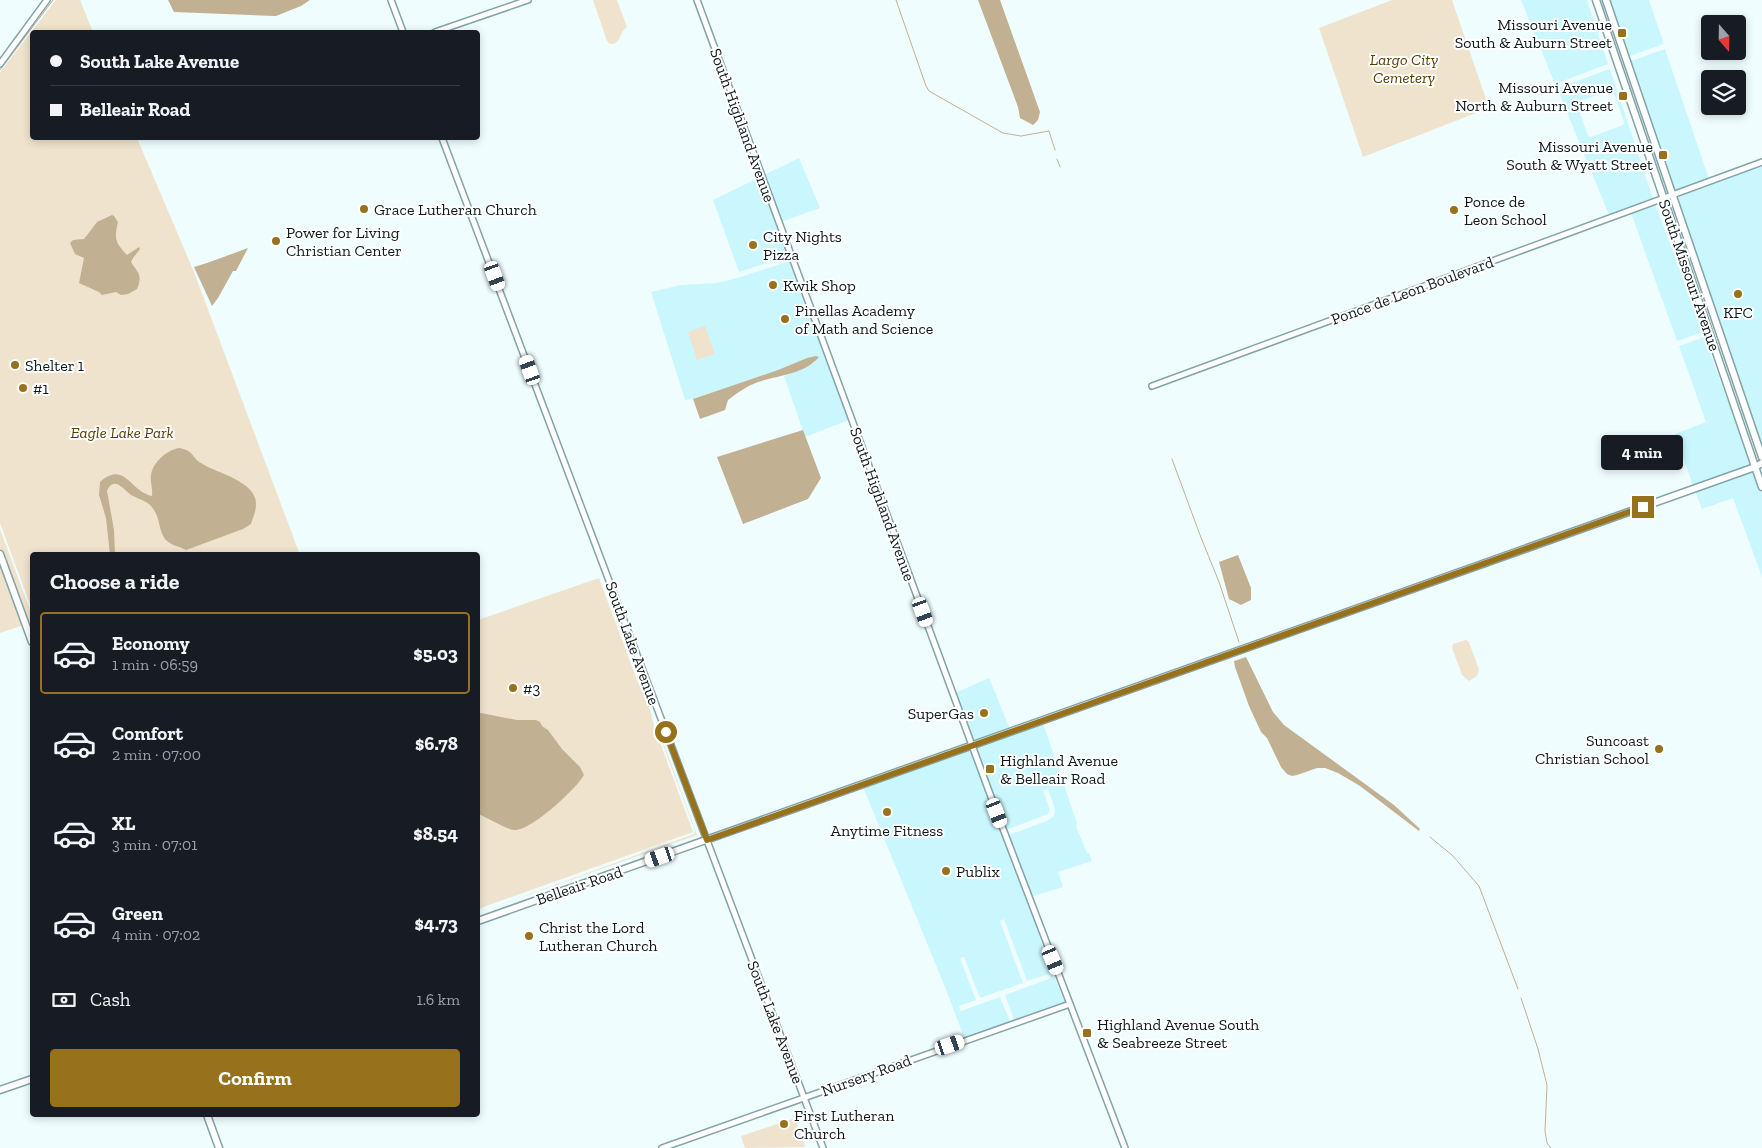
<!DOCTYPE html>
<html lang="en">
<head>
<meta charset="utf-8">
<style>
  body { margin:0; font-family:"Zilla Slab",serif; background:#20242c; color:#f1f3f6; height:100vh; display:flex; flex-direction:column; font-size:19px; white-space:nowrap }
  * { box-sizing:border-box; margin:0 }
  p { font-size:16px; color:#9ea1a6 }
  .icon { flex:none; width:28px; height:28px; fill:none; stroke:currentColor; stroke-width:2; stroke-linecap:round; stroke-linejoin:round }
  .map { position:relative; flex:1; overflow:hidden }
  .side { position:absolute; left:30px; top:552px; width:450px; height:565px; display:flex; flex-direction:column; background:#171b24; border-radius:5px; box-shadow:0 2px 8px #0003 }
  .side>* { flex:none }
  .top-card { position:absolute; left:30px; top:30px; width:450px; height:110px; border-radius:5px; box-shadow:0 2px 8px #0003; display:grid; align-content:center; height:110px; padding:0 20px; background:#171b24 }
  .needle { width:32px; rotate:160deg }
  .buttons { position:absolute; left:1701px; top:15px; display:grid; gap:10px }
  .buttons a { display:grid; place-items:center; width:45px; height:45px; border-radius:5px; background:#171b24; box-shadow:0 2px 8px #0003; font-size:25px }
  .end { position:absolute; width:22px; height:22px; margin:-11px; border:6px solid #98711c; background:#fff; box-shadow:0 0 0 2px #fff }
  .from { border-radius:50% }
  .bubble { position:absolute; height:35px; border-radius:5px; background:#171b24; box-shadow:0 2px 8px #0003; font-size:16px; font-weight:800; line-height:35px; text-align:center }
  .car { position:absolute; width:15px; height:30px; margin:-15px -8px; border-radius:6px; box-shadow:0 0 4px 1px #0007; background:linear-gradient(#fff 24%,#345 0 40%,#fff 0 76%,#345 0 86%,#fff 0) }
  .top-card b { display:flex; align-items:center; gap:18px; height:48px; font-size:19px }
  .top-card b+b { border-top:1px solid #363941 }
  .top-card i { width:12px; height:12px; background:#f1f3f6 }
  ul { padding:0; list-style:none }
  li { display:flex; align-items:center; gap:15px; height:82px; margin:0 10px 8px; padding:0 10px; border:2px solid transparent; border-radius:5px }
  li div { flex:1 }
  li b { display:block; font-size:19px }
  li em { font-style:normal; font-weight:800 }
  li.active { border-color:#98711c }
  li>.icon { width:45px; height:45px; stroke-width:1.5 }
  h2 { padding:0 20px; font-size:22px; line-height:60px }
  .pay { display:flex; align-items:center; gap:12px; height:55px; padding:0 20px; font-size:19px }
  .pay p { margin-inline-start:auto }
  .button { display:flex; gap:10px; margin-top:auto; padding:10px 20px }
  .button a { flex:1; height:58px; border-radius:5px; background:#98711c; color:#fff; font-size:20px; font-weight:800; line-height:58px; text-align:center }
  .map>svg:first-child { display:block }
  .built { fill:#caf7fd; fill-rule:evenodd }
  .green { fill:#efe3cd }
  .water { fill:#c2b092 }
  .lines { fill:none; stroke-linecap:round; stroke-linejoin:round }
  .stream { stroke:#c2b092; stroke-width:1 }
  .minor-casing { stroke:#82a3a7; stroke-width:8 }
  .major-casing { stroke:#82a3a7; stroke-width:9 }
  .minor { stroke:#fff; stroke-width:5 }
  .major { stroke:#fff; stroke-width:6 }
  .route { stroke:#98711c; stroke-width:6 }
  .poi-dot { fill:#98711c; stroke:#fff; stroke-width:2 }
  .labels { text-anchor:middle; stroke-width:4; stroke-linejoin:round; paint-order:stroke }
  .poi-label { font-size:16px; fill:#0d1a1c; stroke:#fff; text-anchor:start }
  .park-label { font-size:16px; font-style:italic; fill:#553c01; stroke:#fff }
  .street-label { font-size:16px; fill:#0d1a1c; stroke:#fff }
</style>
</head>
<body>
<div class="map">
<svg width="1762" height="1148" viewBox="0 0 1762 1148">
  <rect width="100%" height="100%" fill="#effdff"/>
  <!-- built -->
  <path class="built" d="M1521,0H1587L1608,64L1555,84Z
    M1609,0H1649L1664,44L1629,56Z
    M1665,49L1709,179L1676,191L1631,61Z
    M1610,69L1653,199L1609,215L1557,88ZM1610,90L1613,91L1624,122L1623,125L1591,137L1588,136L1577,104L1578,102Z
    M799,158L820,208L781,222L764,175Z
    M1762,165V445L1701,271L1678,196Z
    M760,177L788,256L739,272L713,200Z
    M1655,204L1703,332L1677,341L1631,213Z
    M790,261L849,420L805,437L784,376L805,368L814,363L818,357L807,358L778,370L693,399L685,400L651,292L681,285L716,283L734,279Z
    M1704,337L1752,465L1693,486L1675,434L1706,422L1679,346Z
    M1754,470L1762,494V577L1733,498L1702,509L1695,491Z
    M989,678L1010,729L974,742L955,693Z
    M1043,723L1077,823L1076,826L1086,851L1087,853H1089L1092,861L1058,872L1063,887L1031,897L1008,835L1047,821L1054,816L1055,809L1048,789L1043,790L1050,810L1048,814L1006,830L976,747Z
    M971,749L1031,909L1045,954L1065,1002L1014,1020L1005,995L1051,978L1049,974L1027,981L1004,919L1000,921L1023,983L980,998L964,957L960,958L976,1000L959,1006L961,1011L1000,997L1010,1021L964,1037L945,987L863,787Z"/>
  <!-- green -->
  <path class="green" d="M56,0H80L93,32H32V138H137L194,272L300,555H32V610L0,523V72Z
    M593,0H617L627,27C619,32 621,45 610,44L607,41Z
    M1392,0H1452L1489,108L1363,157L1319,28Z
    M705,326L715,354L697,360L688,332Z
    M0,529L32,615V628L31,623L28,624L0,548Z
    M0,561L24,625L0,633Z
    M599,578L637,680L650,709L654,726L693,832L478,909V620Z
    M1466,640L1469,642L1479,670L1477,676L1469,681L1462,675L1452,648L1453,644Z
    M656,722L697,835L478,913L694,834L695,831L656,726Z
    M795,1118L805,1147L745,1148L741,1136Z"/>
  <!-- water -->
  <path class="water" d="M168,0H310L301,6L276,16L174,12Z
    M978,0H1000L1040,112L1038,120L1033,125L1020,118L1018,107Z
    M112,215L114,216L118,222C114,239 115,242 127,255L139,247L140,249L133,258L131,262C138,273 143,275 137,289L128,294L121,295L116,292L102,295L99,292L79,283L84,258L75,254L70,243L73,240L84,239L97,222Z
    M248,248L236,271H233L218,298L212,306L194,267L207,263Z
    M816,356L819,357C804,375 778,375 758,382C747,386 737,393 728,400L725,410L700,419L693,399L778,370L807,358Z
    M803,430L821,478L808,499L743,524L717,457Z
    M179,448C195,451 191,457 201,463C218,474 257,481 256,505C256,511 253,518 251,524L243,529L186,550C179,546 171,546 165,539C159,531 160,519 154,510C150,502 139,499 131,495C124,490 114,475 107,491L114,530L115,555H110L106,518L99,495L100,482C125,460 130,492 152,496C153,489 150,482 151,475C153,462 167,450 179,448Z
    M1238,555L1251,588V600L1241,605L1229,599L1219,562Z
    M1246,657L1273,712L1284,725L1394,805L1420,829L1419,831L1360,786L1338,773L1325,768H1317L1297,775L1292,776L1287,774L1281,767L1267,738L1261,732L1249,706L1235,667L1234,661Z
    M481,713L517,720H536L540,722L542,726L548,730L562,749L580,767L584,775C576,789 530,832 514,830C506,829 486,817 478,814V714Z"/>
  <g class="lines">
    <!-- stream -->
    <path class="stream" d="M896,0L926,86L929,91L1003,133L1021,136L1049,131L1055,150
      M0,70L53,0
      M1057,159L1060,167
      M1172,459L1200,535L1219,582L1239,642
      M1430,837L1452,855L1479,886L1518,989
      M1521,998L1538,1049L1547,1085L1545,1131L1547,1143L1551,1148"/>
    <defs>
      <path id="minor" d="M391,0L403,32
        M697,0L997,813L1125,1148
        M435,32L528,0
        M0,64L47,0
        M442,138L823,1148
        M1152,386L1762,162
        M662,1148L1070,1004"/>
      <path id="major" d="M1596,0L1762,487
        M1606,0L1762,457
        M0,554L32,642
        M478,921L1755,467L1762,463
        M0,1090L32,1079
        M207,1115L219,1148"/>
    </defs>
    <!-- minor casing -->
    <use href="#minor" class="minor-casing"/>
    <!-- major casing -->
    <use href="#major" class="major-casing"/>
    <!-- minor -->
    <use href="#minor" class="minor"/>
    <!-- major -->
    <use href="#major" class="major"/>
  </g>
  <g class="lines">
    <!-- route -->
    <path class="route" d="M666,732L707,840L1643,507"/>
  </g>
  <!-- markers -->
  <g class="poi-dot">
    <rect x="1617" y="28" width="10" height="10" rx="2.5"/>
    <rect x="1618" y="91" width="10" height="10" rx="2.5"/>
    <rect x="1658" y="150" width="10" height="10" rx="2.5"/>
    <circle cx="364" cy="209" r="5"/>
    <circle cx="1454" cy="210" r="5"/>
    <circle cx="276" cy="241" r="5"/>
    <circle cx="753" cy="245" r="5"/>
    <circle cx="773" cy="285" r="5"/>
    <circle cx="1738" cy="294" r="5"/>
    <circle cx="785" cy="319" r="5"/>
    <circle cx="15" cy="365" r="5"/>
    <circle cx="23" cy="388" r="5"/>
    <circle cx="513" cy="688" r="5"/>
    <circle cx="984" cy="713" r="5"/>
    <circle cx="1659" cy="749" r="5"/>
    <rect x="985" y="764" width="10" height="10" rx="2.5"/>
    <circle cx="887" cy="812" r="5"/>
    <circle cx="946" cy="871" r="5"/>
    <circle cx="529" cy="936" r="5"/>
    <rect x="1082" y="1028" width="10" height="10" rx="2.5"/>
    <circle cx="784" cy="1124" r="5"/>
  </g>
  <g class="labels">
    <!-- poi labels -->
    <g class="poi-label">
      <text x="1612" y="30" text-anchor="end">Missouri Avenue<tspan x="1612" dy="18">South &amp; Auburn Street</tspan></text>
      <text x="1613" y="93" text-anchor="end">Missouri Avenue<tspan x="1613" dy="18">North &amp; Auburn Street</tspan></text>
      <text x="1653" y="152" text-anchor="end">Missouri Avenue<tspan x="1653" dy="18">South &amp; Wyatt Street</tspan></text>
      <text x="1464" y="207">Ponce de<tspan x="1464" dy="18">Leon School</tspan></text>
      <text x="374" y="215">Grace Lutheran Church</text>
      <text x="286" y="238">Power for Living<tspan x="286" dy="18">Christian Center</tspan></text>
      <text x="763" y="242">City Nights<tspan x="763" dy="18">Pizza</tspan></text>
      <text x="783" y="291">Kwik Shop</text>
      <text x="795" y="316">Pinellas Academy<tspan x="795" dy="18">of Math and Science</tspan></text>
      <text x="1738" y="318" text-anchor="middle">KFC</text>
      <text x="25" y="371">Shelter 1</text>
      <text x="33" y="394">#1</text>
      <text x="523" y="694">#3</text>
      <text x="974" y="719" text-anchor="end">SuperGas</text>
      <text x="1649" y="746" text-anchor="end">Suncoast<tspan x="1649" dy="18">Christian School</tspan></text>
      <text x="1000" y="766">Highland Avenue<tspan x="1000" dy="18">&amp; Belleair Road</tspan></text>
      <text x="887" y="836" text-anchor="middle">Anytime Fitness</text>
      <text x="956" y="877">Publix</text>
      <text x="539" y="933">Christ the Lord<tspan x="539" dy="18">Lutheran Church</tspan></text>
      <text x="1097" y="1030">Highland Avenue South<tspan x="1097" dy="18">&amp; Seabreeze Street</tspan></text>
      <text x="794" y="1121">First Lutheran<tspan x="794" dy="18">Church</tspan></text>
    </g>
    <!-- park labels -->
    <g class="park-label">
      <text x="1404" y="65">Largo City<tspan x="1404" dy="18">Cemetery</tspan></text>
      <text x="122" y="438">Eagle Lake Park</text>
    </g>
    <!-- street labels -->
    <g class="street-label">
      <text transform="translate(743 125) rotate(70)" y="6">South Highland Avenue</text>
      <text transform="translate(1690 275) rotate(71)" y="6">South Missouri Avenue</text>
      <text transform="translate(1412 290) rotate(-20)" y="6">Ponce de Leon Boulevard</text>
      <text transform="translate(883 504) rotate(70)" y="6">South Highland Avenue</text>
      <text transform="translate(633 643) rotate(70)" y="6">South Lake Avenue</text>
      <text transform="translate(579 885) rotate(-19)" y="6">Belleair Road</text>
      <text transform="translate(776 1022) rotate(69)" y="6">South Lake Avenue</text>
      <text transform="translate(866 1075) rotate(-20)" y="6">Nursery Road</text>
    </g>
  </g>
</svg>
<div class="buttons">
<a><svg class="needle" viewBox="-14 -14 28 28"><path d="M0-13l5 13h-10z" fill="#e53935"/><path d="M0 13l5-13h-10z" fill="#9ea1a6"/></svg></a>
<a><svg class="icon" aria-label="layers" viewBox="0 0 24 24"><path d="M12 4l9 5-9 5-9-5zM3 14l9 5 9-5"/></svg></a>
</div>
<i class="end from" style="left:666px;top:732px"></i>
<i class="end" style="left:1643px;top:507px"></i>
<div class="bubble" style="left:1601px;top:435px;width:82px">4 min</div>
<i class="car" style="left:495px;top:276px;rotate:160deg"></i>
<i class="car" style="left:530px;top:370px;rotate:340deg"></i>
<i class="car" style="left:923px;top:612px;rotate:160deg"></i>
<i class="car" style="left:997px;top:813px;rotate:159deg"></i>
<i class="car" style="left:660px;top:857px;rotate:251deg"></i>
<i class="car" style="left:1053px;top:960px;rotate:157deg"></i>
<i class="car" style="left:950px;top:1045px;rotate:71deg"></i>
<div class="top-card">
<b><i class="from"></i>South Lake Avenue</b>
<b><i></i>Belleair Road</b>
</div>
<section class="side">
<h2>Choose a ride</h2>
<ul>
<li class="active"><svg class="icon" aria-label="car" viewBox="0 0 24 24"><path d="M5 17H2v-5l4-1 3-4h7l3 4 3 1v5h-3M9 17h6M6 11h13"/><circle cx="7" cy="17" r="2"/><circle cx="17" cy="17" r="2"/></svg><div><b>Economy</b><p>1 min · 06:59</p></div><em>$5.03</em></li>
<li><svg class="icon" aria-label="car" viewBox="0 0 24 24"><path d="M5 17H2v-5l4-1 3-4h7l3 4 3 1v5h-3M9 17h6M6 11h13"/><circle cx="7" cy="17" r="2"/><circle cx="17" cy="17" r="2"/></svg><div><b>Comfort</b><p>2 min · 07:00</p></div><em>$6.78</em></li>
<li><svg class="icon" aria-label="car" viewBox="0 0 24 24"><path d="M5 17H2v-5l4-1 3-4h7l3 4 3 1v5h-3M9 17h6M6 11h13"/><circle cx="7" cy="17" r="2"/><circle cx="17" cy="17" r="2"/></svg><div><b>XL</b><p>3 min · 07:01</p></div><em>$8.54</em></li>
<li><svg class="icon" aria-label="car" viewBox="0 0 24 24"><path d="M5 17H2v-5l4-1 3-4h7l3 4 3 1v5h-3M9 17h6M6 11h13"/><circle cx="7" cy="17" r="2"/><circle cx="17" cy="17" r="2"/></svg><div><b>Green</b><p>4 min · 07:02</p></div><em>$4.73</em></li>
</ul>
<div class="pay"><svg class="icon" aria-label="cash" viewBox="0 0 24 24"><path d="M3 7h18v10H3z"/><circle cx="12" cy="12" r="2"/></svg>Cash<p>1.6 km</p></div>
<div class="button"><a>Confirm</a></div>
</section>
</div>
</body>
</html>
